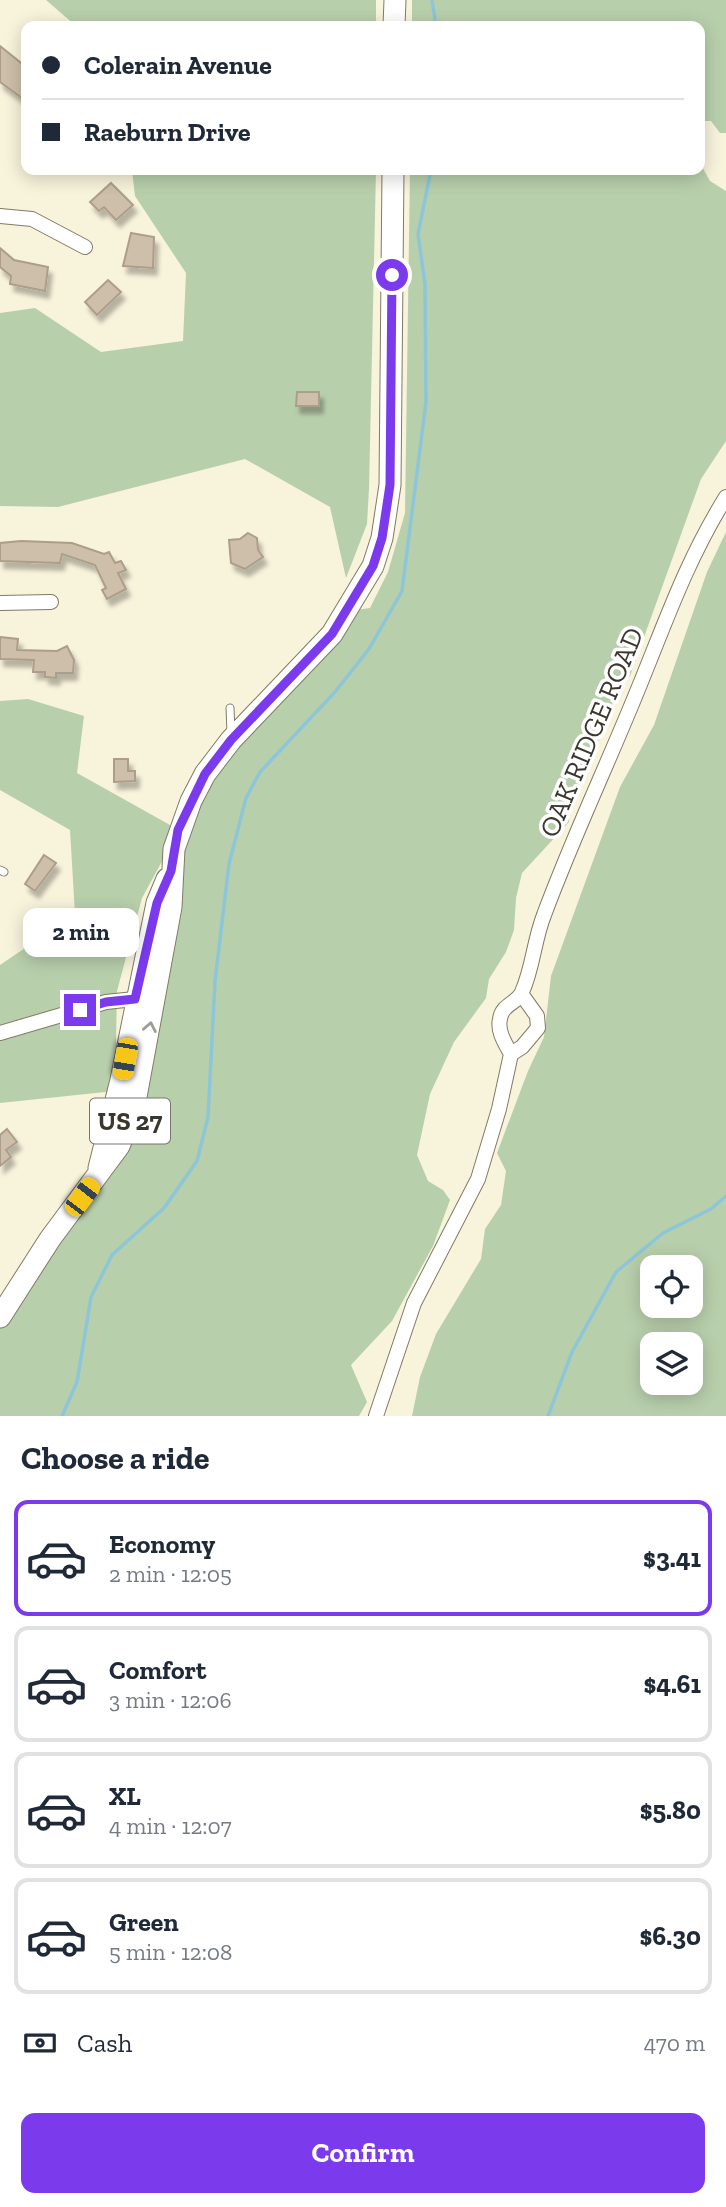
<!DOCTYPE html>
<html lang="en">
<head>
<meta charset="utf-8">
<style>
  body { margin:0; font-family:"Zilla Slab",serif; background:#f6f6f7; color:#1f2937; height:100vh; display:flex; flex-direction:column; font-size:26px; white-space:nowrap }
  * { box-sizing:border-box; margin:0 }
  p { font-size:23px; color:#747a83 }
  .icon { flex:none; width:38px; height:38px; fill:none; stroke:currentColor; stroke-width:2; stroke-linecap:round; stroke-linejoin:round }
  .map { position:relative; height:1416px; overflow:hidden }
  .side { display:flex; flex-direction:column; background:#fff; flex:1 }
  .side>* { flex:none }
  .top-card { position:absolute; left:21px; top:21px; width:684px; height:154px; border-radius:14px; box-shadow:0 4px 18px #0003; display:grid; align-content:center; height:154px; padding:0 21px; background:#fff }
  .tools { position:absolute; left:640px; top:1255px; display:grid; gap:14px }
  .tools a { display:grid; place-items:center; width:63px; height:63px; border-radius:14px; background:#fff; box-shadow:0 4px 18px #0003; font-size:35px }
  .end { position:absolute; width:32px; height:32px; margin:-16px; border:9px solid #7c3aed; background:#fff; box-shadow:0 0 0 4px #fff }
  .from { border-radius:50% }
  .bubble { position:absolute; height:49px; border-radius:14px; background:#fff; box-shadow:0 4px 18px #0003; font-size:23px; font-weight:800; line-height:49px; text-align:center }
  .car { position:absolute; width:21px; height:42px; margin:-21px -10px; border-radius:9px; box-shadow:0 0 5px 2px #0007; background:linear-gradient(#f5c518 24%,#345 0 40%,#f5c518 0 76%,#345 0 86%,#f5c518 0) }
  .top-card b { display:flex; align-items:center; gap:24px; height:66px; font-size:26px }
  .top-card b+b { border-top:2px solid #e0e1e3 }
  .top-card i { width:18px; height:18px; background:#1f2937 }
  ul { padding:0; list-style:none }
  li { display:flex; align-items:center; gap:21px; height:116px; margin:0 14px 10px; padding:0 7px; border:4px solid #e0e1e3; border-radius:14px }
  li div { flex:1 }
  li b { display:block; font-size:26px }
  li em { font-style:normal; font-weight:800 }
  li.active { border-color:#7c3aed }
  li>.icon { width:63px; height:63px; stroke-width:1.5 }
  h2 { padding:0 21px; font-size:32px; line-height:84px }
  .pay { display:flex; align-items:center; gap:18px; height:77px; padding:0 21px; font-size:26px }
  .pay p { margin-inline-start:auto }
  .primary-button { display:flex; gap:14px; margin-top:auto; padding:14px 21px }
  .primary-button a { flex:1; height:80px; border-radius:14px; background:#7c3aed; color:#fff; font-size:28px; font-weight:800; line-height:80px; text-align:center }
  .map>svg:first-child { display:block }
  .green { fill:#b8cfac; fill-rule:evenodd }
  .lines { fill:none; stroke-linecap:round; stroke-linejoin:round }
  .stream { stroke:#8cc6d8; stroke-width:3.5 }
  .building { fill:#cdbfaa; stroke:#ac9e8a; stroke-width:2; filter:url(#shadow) }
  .lane-casing { stroke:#807b65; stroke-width:9 }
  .street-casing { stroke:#807b65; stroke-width:16 }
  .primary-casing { stroke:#807b65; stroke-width:23 }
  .lane { stroke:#fff; stroke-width:7 }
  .street { stroke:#fff; stroke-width:14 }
  .primary { stroke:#fff; stroke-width:21 }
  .oneway { stroke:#9c9c96 }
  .route { stroke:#7c3aed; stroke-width:9 }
  .labels { text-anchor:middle; stroke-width:7; stroke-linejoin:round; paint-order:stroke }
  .shield { fill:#fff; stroke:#75746d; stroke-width:2 }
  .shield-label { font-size:26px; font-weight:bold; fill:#3a382e }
  .street-label { font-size:28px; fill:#3a382e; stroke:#fff }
</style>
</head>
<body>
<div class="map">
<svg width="726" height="1416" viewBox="0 0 726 1416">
  <defs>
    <filter id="shadow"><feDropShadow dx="4" dy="7" stdDeviation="2" flood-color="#0004"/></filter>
  </defs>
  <rect width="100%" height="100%" fill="#f8f3db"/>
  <!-- green -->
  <path class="green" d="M46,0H376V26H76Z
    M412,0H726V133H720L711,121H700V26H412Z
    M700,163L710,181L726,191V441L701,479L630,676L616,693L589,765L568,805L569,822L522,873L516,898L514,930L506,952L489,979L486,998L454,1042L430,1094L417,1155L428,1181L443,1190L450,1200L433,1246L392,1321L351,1365L367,1402L359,1416H0V1317L98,1176L177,834L142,898L117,991L115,1091L0,1103V965L75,914L70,830L0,790V701L28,699L84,716L77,773L179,830L191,801L348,611L370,608L388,572L405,513L410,170H700Z
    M132,170H376L369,489L367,524L346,578L330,507L245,459L58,507L0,506V313L35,308L101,352L183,341L186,273L135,196Z
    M726,532V1416H412L420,1377L436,1334L481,1259L485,1229L501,1205L506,1171L497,1153L528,1071L544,1037L551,976L620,787L654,725L707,572ZM653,1267H691V1306H653ZM653,1344H691V1382H653Z"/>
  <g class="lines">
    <!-- stream -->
    <path class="stream" d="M432,0L436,26
      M62,1416L77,1382L91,1297L112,1255L164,1208L197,1161L208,1117L215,981L229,864L246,798L260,772L335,692L369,649L402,591L426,402L425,284L418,234L431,170
      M548,1416L572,1352L616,1272L663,1233L711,1209L726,1196"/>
  </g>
  <!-- building -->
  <path class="building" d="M0,46L26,67V101L0,82Z
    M111,183L133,205L116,220L104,207L99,211L90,202Z
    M131,233L154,237L153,268L123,266Z
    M0,248L14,260L48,267L45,291L10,284L11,276L0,267Z
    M108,280L121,292L97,315L85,302Z
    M297,392H319V406H296Z
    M248,533L257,538L258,550L263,557L245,569L231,563L229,540L240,539Z
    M21,541L72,543L104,554L109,552L115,563L121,561L126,570L118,573L126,589L107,599L102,590L106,588L95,565L62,554L60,563L0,561V543Z
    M0,637L18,639L17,650L57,651L67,646L74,660L73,673H56V678L45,677V672H33L34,660L0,659Z
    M114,759H128V771H135V781L114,782Z
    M44,855L56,863L35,891L25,884Z
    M7,1129L17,1142L6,1150L11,1157L0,1166V1135Z"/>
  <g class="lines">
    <defs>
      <path id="lane" d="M230,708L231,732
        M0,870L4,872"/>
      <path id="street" d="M0,216L32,219L85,247
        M0,603L51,602
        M522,995L537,1016L538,1028L522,1047L511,1054C505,1043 497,1031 500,1019C502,1004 518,1003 522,992C533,968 534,940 544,915C571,842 604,772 634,699C664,627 684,565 726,497
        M0,1033L106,1002L144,998
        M376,1416L414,1303L478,1179L499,1109L511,1054"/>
      <path id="primary" d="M394,26L395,0
        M99,1168L121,1080L157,903L167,879
        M0,1317L50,1239L119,1146L133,1113L171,907L174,849L191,801L205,774L231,740L332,634L373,566L382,538L390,485L393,170"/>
    </defs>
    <!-- lane casing -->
    <use href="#lane" class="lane-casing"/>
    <!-- street casing -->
    <use href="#street" class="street-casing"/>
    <!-- primary casing -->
    <use href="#primary" class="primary-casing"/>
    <!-- lane -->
    <use href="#lane" class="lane"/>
    <!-- street -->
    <use href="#street" class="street"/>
    <!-- primary -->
    <use href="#primary" class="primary"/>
  </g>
  <!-- one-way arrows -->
  <defs><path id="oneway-chevron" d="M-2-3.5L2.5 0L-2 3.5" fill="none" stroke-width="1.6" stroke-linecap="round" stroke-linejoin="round" transform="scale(1.75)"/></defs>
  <use class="oneway" href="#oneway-chevron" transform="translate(150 1027) rotate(-79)"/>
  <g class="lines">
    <!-- route -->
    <path class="route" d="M80,1010L106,1002L135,999L157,903L171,871L178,830L205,774L231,740L332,634L373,566L382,538L390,485L392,275"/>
  </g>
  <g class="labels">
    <!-- shield labels -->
    <rect class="shield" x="90" y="1098.5" width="80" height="45" rx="5"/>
    <g class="shield-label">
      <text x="130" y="1130">US 27</text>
    </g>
    <!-- street labels -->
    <g class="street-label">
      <text transform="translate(591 732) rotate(-67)" y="10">OAK RIDGE ROAD</text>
    </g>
  </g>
</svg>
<div class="tools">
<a><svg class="icon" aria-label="locate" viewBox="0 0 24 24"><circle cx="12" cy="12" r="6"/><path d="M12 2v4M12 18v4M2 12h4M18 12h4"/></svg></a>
<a><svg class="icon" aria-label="layers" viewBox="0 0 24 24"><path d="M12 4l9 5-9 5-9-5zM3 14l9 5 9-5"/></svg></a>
</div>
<i class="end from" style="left:392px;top:275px"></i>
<i class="end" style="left:80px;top:1010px"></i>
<div class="bubble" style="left:23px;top:908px;width:116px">2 min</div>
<i class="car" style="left:125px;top:1059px;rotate:190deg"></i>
<i class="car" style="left:82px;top:1197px;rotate:37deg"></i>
<div class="top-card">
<b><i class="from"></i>Colerain Avenue</b>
<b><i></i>Raeburn Drive</b>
</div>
</div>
<section class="side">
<h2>Choose a ride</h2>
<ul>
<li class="active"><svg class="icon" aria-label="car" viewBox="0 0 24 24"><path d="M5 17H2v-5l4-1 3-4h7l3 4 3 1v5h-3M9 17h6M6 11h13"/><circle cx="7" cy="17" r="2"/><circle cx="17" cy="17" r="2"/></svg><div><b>Economy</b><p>2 min · 12:05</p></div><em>$3.41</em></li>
<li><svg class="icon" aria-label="car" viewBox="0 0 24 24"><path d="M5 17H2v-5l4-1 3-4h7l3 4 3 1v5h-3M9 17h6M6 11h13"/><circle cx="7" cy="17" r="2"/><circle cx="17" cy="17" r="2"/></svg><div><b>Comfort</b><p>3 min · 12:06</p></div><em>$4.61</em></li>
<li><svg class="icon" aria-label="car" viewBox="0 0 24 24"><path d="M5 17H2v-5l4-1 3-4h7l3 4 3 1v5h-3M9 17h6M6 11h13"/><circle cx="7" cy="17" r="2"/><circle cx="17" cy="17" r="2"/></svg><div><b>XL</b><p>4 min · 12:07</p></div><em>$5.80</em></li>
<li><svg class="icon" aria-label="car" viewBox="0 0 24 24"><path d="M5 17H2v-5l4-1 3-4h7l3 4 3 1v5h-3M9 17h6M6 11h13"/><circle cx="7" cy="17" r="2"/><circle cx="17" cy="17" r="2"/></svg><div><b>Green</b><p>5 min · 12:08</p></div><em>$6.30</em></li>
</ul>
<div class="pay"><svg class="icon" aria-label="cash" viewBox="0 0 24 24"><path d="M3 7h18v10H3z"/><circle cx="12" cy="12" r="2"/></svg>Cash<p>470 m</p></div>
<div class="primary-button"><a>Confirm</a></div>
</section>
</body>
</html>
